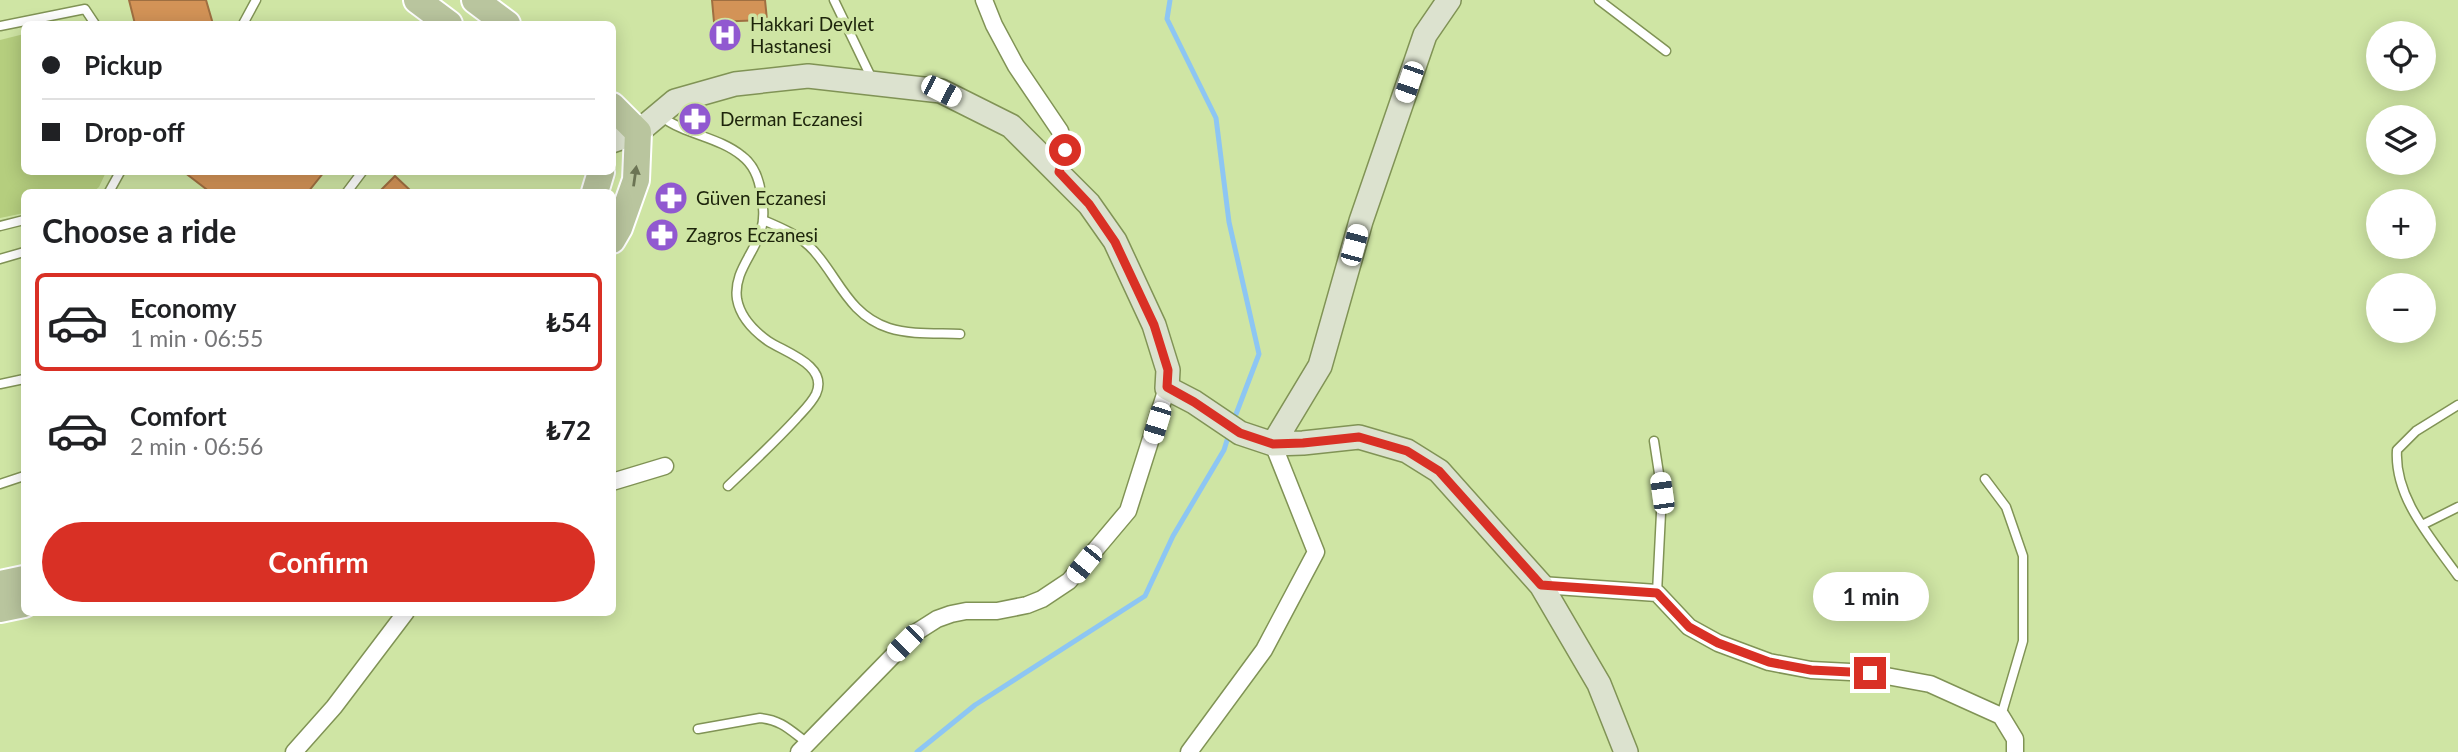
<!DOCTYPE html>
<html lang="en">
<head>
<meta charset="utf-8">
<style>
  body { margin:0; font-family:Lato,sans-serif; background:#f2f2f2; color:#202124; height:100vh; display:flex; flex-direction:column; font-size:26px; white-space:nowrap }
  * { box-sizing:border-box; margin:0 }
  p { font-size:23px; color:#757577 }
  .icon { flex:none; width:38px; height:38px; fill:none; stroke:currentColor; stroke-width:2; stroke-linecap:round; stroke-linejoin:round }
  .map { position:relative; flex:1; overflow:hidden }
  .details { position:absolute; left:21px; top:189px; width:595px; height:427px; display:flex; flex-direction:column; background:#fff; border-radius:10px; box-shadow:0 4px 18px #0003 }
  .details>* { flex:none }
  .banner { position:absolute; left:21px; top:21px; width:595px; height:154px; border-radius:10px; box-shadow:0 4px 18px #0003; display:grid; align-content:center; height:154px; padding:0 21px; background:#fff }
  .buttons { position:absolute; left:2366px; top:21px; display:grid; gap:14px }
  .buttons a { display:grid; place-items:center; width:70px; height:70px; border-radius:50%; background:#fff; box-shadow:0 4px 18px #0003; font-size:35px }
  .end { position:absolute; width:32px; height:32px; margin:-16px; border:9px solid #d93025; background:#fff; box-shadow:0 0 0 4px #fff }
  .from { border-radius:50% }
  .bubble { position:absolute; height:49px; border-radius:24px; background:#fff; box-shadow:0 4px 18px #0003; font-size:23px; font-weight:700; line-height:49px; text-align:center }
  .car { position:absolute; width:21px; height:42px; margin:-21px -10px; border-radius:9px; box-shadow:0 0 5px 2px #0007; background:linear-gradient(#fff 24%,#345 0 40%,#fff 0 76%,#345 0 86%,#fff 0) }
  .banner b { display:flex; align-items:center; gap:24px; height:66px; font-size:26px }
  .banner b+b { border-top:2px solid #e0e0e0 }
  .banner i { width:18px; height:18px; background:#202124 }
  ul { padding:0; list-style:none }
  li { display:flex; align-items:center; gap:21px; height:98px; margin:0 14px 10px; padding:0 7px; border:4px solid transparent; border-radius:10px }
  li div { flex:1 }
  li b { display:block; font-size:26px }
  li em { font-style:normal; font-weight:700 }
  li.active { border-color:#d93025 }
  li>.icon { width:63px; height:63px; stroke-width:1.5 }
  h2 { padding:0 21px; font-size:32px; line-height:84px }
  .button { display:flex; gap:14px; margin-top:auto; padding:14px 21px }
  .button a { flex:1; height:80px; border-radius:42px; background:#d93025; color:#fff; font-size:28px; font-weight:700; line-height:80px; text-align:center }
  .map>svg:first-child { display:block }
  .green { fill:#b5ce7e }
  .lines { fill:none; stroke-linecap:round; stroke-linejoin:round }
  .stream { stroke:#8dc6f3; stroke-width:5 }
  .building { fill:#d39357; stroke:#9f6f41; stroke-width:2 }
  .lane-casing { stroke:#809355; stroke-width:11 }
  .street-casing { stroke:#809355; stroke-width:19 }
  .secondary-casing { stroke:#809355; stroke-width:26 }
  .primary-casing { stroke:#fff; stroke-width:30 }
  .lane { stroke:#fff; stroke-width:8 }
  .street { stroke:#fff; stroke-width:16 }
  .secondary { stroke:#dce2cf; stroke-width:23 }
  .primary { stroke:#b9c59e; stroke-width:26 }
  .oneway { fill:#6b7454 }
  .route { stroke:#d93025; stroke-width:9 }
  .labels { text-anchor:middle; stroke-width:7; stroke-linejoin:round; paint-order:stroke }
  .poi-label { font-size:19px; fill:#1d240b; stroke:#cfe5a4; text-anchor:start }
</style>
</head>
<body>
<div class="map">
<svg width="2458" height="752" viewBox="0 0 2458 752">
  <rect width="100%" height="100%" fill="#cfe5a4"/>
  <!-- green -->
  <path class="green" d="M24,34V172H106L99,187L93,192H24V213L0,218V40Z"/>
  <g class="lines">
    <!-- stream -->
    <path class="stream" d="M1170,0L1167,19L1216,118L1229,222L1259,354L1233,422
      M917,752L975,705L1145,596L1173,536L1224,450L1229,434"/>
  </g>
  <!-- building -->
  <path class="building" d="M129,0H206L213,24H135Z
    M712,0H765L767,20L714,22Z
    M184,172H324L308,192H210Z
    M395,176L412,192H379Z"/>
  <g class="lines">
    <defs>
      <path id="lane" d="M834,0L873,81
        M1599,0L1666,51
        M243,24L256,0
        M0,26L85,9L95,24
        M662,117C686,135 719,137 742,156C754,165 759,179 761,193C763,205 765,217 761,230C755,253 733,272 737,299C740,316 754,331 768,341C784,352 829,365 816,394C811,404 803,411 796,419C774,443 751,464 728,486
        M109,192L120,172
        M347,192L362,172
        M763,220C782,228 801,236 814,251C839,279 849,315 889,328C911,335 937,333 960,334
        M0,226L24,220
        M0,259L24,252
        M0,384L24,379
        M2458,405L2416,431L2397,450C2394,498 2432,539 2458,576
        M1654,441L1662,493L1657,593
        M1985,479L2006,507L2023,556V641L2001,716
        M0,484L24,476
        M2422,525L2458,507
        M698,729L760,718C781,720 790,730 806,742"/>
      <path id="street" d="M984,0L994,25L1016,66L1060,131L1065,150L1059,172
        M612,482L665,466
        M1541,585L1657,593L1689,627L1718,643L1769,662L1811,670L1870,673L1930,684L2001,716L2015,739V752
        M294,752L334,707L406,612
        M799,752L915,633L937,619L951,614L966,611H997L1027,605L1042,599L1069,581L1128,511L1167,388
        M1189,752L1264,650L1316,552L1273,444"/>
      <path id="secondary" d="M612,141L638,132L675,101L735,84L808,76L941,91L1011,126L1089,204L1115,241L1154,325L1168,370L1167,388L1194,402L1240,433L1273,444L1303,443L1359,437L1407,451L1439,471L1541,585L1599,684L1626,752
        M1273,444L1320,366L1361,221L1425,35L1449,0"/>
      <path id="primary" d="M417,0L449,24
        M475,0L507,24
        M612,106L638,132L636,180L619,228L612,240
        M595,192L601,172
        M0,584L24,579
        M0,609L24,604"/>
    </defs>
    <!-- lane casing -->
    <use href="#lane" class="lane-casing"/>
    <!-- street casing -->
    <use href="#street" class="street-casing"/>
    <!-- secondary casing -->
    <use href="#secondary" class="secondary-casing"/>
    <!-- primary casing -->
    <use href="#primary" class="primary-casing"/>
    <!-- lane -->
    <use href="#lane" class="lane"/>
    <!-- street -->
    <use href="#street" class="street"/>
    <!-- secondary -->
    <use href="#secondary" class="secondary"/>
    <!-- primary -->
    <use href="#primary" class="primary"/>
  </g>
  <!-- one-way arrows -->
  <defs><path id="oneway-solid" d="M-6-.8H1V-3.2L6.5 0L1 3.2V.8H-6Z" transform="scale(1.75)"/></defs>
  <use class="oneway" href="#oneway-solid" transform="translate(635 176) rotate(-82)"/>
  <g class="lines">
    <!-- route -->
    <path class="route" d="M1065,150L1059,172L1089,204L1115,242L1154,325L1168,370L1167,387L1194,402L1240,433L1273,444L1303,443L1359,437L1407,451L1439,471L1541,585L1657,593L1689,627L1718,643L1769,662L1811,670L1870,673"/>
  </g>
  <!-- icons -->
  <defs>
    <symbol id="hospital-disc" viewBox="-11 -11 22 22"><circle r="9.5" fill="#9159d0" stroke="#cfe5a4"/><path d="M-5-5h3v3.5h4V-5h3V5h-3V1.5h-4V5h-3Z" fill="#fff"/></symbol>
    <symbol id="pharmacy-disc" viewBox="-11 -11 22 22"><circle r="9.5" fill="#9159d0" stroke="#cfe5a4"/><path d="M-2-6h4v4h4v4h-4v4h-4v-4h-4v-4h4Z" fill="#fff"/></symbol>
  </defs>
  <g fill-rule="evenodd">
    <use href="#hospital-disc" x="706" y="16" width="38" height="38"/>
    <use href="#pharmacy-disc" x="676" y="100" width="38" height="38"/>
    <use href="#pharmacy-disc" x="652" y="179" width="38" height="38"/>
    <use href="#pharmacy-disc" x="643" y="216" width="38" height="38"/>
  </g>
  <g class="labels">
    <!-- poi labels -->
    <g class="poi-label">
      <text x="750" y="31">Hakkari Devlet<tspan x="750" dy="22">Hastanesi</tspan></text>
      <text x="720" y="126">Derman Eczanesi</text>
      <text x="696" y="205">Güven Eczanesi</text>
      <text x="686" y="242">Zagros Eczanesi</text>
    </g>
  </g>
</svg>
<div class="buttons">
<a><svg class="icon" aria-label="locate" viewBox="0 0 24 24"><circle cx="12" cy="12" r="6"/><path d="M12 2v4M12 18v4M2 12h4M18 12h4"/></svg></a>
<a><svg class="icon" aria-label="layers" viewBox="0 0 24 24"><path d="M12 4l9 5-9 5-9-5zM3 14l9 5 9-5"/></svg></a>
<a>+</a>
<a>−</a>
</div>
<i class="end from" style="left:1065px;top:150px"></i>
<i class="end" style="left:1870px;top:673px"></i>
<div class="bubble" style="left:1813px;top:572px;width:116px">1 min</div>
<i class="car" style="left:1409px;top:82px;rotate:199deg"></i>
<i class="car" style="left:941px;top:91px;rotate:117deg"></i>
<i class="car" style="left:1354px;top:245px;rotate:15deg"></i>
<i class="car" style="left:1157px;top:423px;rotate:197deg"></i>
<i class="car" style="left:1662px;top:493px;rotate:352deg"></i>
<i class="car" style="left:1084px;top:564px;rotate:219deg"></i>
<i class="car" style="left:905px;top:643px;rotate:225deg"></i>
<div class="banner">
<b><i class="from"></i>Pickup</b>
<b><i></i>Drop-off</b>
</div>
<section class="details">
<h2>Choose a ride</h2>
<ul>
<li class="active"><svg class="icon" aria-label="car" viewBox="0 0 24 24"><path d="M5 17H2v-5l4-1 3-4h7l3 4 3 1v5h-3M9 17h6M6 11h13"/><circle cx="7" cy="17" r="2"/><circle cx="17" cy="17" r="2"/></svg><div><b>Economy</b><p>1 min · 06:55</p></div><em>₺54</em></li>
<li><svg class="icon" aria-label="car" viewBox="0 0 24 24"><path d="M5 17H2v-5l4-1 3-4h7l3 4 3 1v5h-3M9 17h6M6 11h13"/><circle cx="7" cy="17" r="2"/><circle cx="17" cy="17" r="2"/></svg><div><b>Comfort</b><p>2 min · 06:56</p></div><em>₺72</em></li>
</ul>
<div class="button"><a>Confirm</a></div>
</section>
</div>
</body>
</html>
